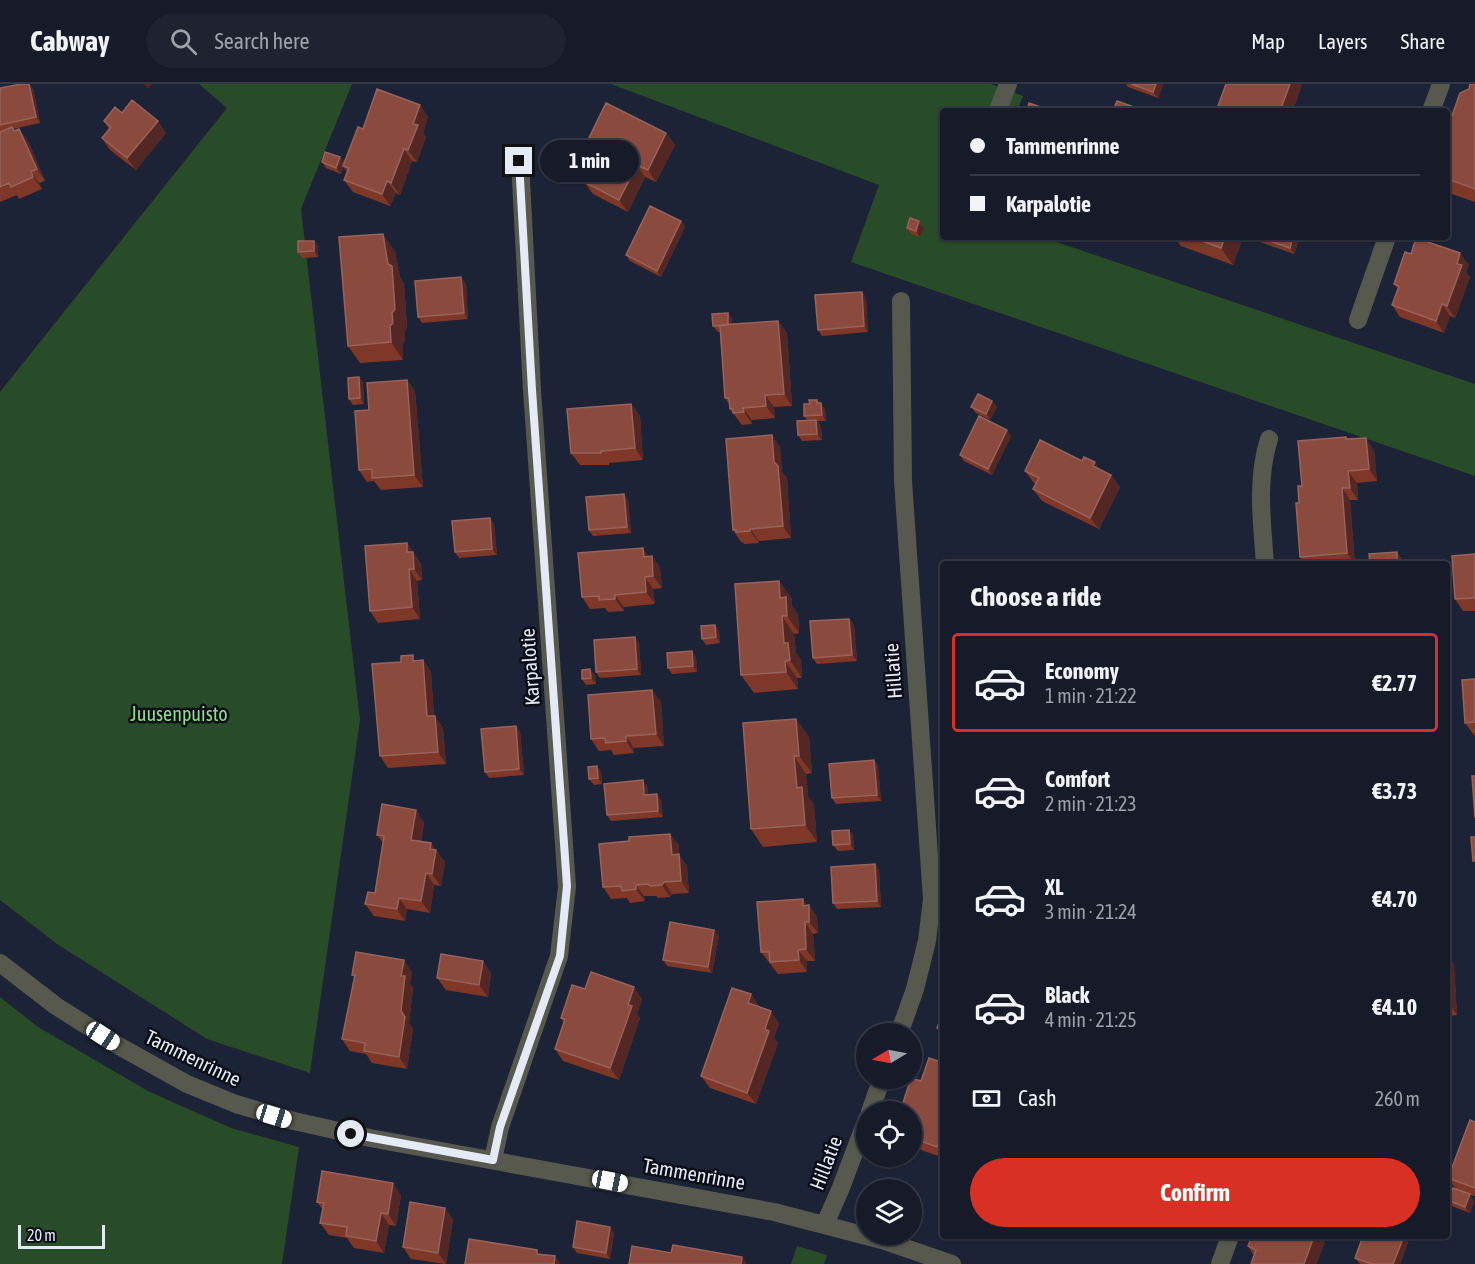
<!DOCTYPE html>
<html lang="en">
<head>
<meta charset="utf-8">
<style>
  body { margin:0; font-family:"Asap Condensed",sans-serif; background:#1f2331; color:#f1f3f6; height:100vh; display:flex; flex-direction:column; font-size:22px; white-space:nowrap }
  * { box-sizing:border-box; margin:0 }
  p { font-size:20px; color:#9ea1a8 }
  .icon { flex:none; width:33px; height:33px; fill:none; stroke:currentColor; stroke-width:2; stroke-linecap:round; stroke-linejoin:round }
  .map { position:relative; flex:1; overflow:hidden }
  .sheet { position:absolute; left:940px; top:477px; width:510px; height:678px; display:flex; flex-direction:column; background:#161a29; border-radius:6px; box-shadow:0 2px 4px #0004,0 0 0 2px #353846 }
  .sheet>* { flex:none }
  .hud { position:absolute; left:940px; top:24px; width:510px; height:132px; border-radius:6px; box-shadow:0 2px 4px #0004,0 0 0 2px #353846; display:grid; align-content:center; height:132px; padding:0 30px; background:#161a29 }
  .needle { width:39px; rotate:260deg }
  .fabs { position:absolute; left:856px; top:939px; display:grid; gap:12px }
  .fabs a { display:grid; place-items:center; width:66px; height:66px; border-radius:50%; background:#161a29; box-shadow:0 2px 4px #0004,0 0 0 2px #353846; font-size:30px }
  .scale { position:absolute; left:18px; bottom:15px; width:87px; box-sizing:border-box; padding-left:6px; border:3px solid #e5eaf7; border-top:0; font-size:16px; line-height:21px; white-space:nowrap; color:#e5eaf7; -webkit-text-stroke:4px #0a0d16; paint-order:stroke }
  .end { position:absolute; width:27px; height:27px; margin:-14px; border:8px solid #e5eaf7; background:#111; box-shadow:0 0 0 3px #111 }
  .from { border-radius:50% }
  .bubble { position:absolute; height:42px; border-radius:21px; background:#161a29; box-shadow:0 2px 4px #0004,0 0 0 2px #353846; font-size:20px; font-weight:700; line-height:42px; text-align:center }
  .car { position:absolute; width:18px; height:36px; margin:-18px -9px; border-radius:8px; box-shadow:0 0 4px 2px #0007; background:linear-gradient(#fff 24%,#345 0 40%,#fff 0 76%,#345 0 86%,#fff 0) }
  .hud b { display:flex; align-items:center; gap:21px; height:57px; font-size:22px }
  .hud b+b { border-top:2px solid #353846 }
  .hud i { width:15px; height:15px; background:#f1f3f6 }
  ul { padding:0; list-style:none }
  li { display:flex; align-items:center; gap:18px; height:99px; margin:0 12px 9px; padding:0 18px; border:3px solid transparent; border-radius:6px }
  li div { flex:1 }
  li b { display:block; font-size:22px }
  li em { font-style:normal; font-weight:700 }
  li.active { border-color:#d93025 }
  li>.icon { width:54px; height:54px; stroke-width:1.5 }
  h2 { padding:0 30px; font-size:27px; line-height:72px }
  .pay { display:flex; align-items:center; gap:15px; height:66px; padding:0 30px; font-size:22px }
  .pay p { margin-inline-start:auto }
  .button { display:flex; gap:12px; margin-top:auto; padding:12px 30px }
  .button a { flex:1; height:69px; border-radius:36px; background:#d93025; color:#fff; font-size:24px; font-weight:700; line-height:69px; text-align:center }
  header { display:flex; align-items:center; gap:36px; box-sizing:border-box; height:84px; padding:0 30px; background:#161a29; border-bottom:2px solid #353846 }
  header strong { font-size:28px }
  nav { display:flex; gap:33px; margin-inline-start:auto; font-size:21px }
  .search { width:420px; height:54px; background:#1f2331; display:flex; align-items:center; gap:15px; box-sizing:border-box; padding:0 21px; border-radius:33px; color:#9ea1a8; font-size:22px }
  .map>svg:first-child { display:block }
  .green { fill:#284b28 }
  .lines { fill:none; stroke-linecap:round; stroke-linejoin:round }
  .street { stroke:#57594e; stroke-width:18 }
  .wall { fill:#7f3728 }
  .shaded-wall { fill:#532724 }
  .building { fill:#8a4a3e; stroke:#98635b; stroke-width:1.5 }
  .route { stroke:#e5eaf7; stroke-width:8 }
  .labels { text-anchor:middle; stroke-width:5; stroke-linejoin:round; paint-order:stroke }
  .street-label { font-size:20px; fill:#e5eaf7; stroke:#0a0d16 }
  .park-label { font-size:20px; fill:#8cde89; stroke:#0a0d16 }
</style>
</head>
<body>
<header>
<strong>Cabway</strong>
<div class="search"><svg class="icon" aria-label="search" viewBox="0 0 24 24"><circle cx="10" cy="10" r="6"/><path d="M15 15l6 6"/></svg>Search here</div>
<nav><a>Map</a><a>Layers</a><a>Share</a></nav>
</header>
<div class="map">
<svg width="1475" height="1180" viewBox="0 0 1475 1180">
  <rect width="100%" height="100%" fill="#1d2337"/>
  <!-- green -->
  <path class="green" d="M199,0H352L301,125L360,636L310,989L207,955L57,860L0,816V308L227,24Z
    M611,0H991L1023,12L1017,27H944V153H1042L1475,300V392L851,178L879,101Z
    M0,913L38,943L148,1007L231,1044L299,1063L282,1180H0Z
    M797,1162L827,1171L824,1180H791Z"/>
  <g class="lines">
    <!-- street -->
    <path class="street" d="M999,24L1008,0
      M1431,27L1441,0
      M1358,236L1387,153
      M1265,480C1262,438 1256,396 1269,355
      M0,879L56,922L119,962L187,1000L236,1020L294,1037L370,1054L774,1128L882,1156L952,1180
      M899,950L915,905L927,857L932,815L903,397L901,217
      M870,1028L882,994
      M493,1076L500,1043L559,872L567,803L532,306L520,77
      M825,1140L840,1106L867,1035
      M1220,1180L1230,1152"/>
  </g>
  <!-- wall -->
  <path class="wall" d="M1126,0H1163L1158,14L1128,3Z
    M1302,0L1293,27H1222L1218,22Z
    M1475,0V118L1449,109L1448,106V95L1469,5Z
    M0,4H33L40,39L13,45L28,57L45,97L39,99L42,105L19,115L17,111L0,118Z
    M420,21L428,33L423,49L426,53L417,78L412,77L400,111L396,109L390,122L353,108L344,96L347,88L343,82L341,90L326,84L322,78L340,73L344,79L363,45Z
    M122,29L166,49L136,86L110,66L102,54L109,45L104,37Z
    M666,49L675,61L656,98L645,93L628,128L593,110L584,98L599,69L596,68L588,56Z
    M681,137L685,143L661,193L630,177L626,171Z
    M919,137L924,144L920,153L911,150L907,144Z
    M1174,153H1243L1233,181L1181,162Z
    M1252,153H1300L1294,170L1254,156Z
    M314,157L318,163V173L302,174L298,168Z
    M395,167L400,193L404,200L407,243L405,246V257L403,260V276L360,279L348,262Z
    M1411,170L1469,181L1466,188L1470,193L1455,234L1450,232L1444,249L1400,233L1392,221L1398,205L1394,200Z
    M461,193L466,200L468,235L422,239L418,233Z
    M862,208L866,214L868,248L822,252L818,246Z
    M728,229L732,235V240L778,237L787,249L792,322L774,323L775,334L752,336V340L742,341L730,325L729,320L725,314L720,248H718L713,242Z
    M359,293L363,299L364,320L353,321L349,315Z
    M407,296L415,307L423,403L381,406L374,397L367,398L359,386L369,326Z
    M817,316L825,325L826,337H817L821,342L822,356L802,357L798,351L808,337L804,332L810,320Z
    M992,317L997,323L990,336L976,329L971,323Z
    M631,320L640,332L643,376L609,379V381H580L571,369Z
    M1007,346L1011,352L992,391L964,377L960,371Z
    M772,351L780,363L782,388L787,394L791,454L759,457V459L744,460L743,458H741L733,446Z
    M1346,353L1347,355L1374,366L1377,397L1357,399L1358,416H1350L1355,480H1305L1300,473L1299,419L1302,402Z
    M1100,386L1111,391L1120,403L1099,445L1042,417L1033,405L1036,400L1034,399L1025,387Z
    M624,410L628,416L631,449L593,452L589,446Z
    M490,434L494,440L497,471L459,474L455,468Z
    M407,459L421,480L422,496L417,497L420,535L378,539L370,527Z
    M1475,470V527H1463L1455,515Z
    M652,472L660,484L662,504L653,505L655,520L624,523V527L608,528L605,524L590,525L582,513L649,473Z
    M779,497L792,515V522L798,531L799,549L794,550L796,569L801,576L802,594H797L798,605L754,609L741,591Z
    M849,535L854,541L857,577L817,580L813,574Z
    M715,541L719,547L720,559L706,561L702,555Z
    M635,553L639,559L641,591L600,594L596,588Z
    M692,567L696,573L697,588L672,590L668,584Z
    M417,576H423L431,588L434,632L443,644L446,680L388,684L380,672Z
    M595,591L596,600L586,601L582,595Z
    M1475,595V651H1474L1465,639Z
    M661,617L664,662L634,664V669L614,671L611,666L599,667L591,655Z
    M796,635L809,653L812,689L806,690L808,712L814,721L817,758L763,763L751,745Z
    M516,642L520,648L524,691L489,694L485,688Z
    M874,676L878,682L881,717L836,720L832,714Z
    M597,682L601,688L602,700L594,701L589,695Z
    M647,702L648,711L661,716L663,733L611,737L607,731Z
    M424,738L421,758L436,766L445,778L441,802L434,801L430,829L407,825L405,837L374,832L365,820L375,809L383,759L377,751Z
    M849,746L853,752L854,766L838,767L833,761Z
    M679,761V771L687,782L689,809L672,810L670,813L658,814L656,812H644L645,817L630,819L627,814L611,815L603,803Z
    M875,780L879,786L881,823L837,825L833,819Z
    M803,815L807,822L809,821L817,833L818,849L813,850L815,877H807V888L778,890L761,868Z
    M714,846L719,852L712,889L667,882L663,876Z
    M1448,872L1454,881L1457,931L1448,932Z
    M412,888L410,900L413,904L409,939L413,945L407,985L372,979L366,970L350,967L342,955L354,893L352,891Z
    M491,889L488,913L446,906L437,894Z
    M585,905L642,915L637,930L640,934L619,996L563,977L555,965L564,939L561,934Z
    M751,910L759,923L779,939L774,954L778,959L756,1020L710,1004L701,992Z
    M944,926V950H942L937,944Z
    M944,979V1074L921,1066L915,1057L912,1055V1028H903L901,1025L921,997Z
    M1475,1038V1112L1470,1111L1474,1117L1470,1129L1452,1122L1448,1116L1456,1105L1448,1094Z
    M401,1111L396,1142L389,1141L384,1169L354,1164L347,1154L329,1151L320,1139L323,1126L317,1118Z
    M453,1135L446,1180L411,1175L403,1163Z
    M614,1149L610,1175L577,1169L573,1163Z
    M1410,1153L1400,1180H1360L1355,1174Z
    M1325,1158L1254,1172L1248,1162Z"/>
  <!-- shaded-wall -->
  <path class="shaded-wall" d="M29,0L33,4L40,39L36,33Z
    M144,0H152L148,5Z
    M1156,0H1163L1158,14L1153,8Z
    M1290,0H1302L1293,27H1280Z
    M420,21L428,33L423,49L426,53L417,78L408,66L413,40Z
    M158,37L166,49L136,86L127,74Z
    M19,45L28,57L45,97L37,85Z
    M666,49L675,61L656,98L648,86Z
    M404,65L412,77L400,111L391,99Z
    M340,73L345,79L341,90L336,84Z
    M637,81L645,93L628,128L619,116Z
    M31,87L39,99L42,105L33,93Z
    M387,97L396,109L390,122L382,110Z
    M681,137L685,143L661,193L657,187Z
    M919,137L924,144L920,153L916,147Z
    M383,150L395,167L400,193L404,200L407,243L405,246V257L403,260V276L391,258Z
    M1225,153H1243L1233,181L1221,164Z
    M1293,153H1300L1294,170L1290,164Z
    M314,157L318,163V173L314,167Z
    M1460,169L1469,181L1466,188L1470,193L1455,234L1447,222L1457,180Z
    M461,193L466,200L468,235L464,229Z
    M862,208L866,214L868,248L864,242Z
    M1442,220L1450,232L1444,249L1436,237Z
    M728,229L732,235L733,247L728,241Z
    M778,237L787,249L792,322L784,310Z
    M359,293L363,299L364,320L360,314Z
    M407,296L415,307L423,403L414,391Z
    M765,311L774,323L775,334L766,322Z
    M817,316L825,325L826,337L822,331L817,319Z
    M992,317L997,323L990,336L986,330Z
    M631,320L640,332L643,376L635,364Z
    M743,324L752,336V340L744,328Z
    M816,336L821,342L822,356L817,350Z
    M1007,346L1011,352L992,391L988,385Z
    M772,351L780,363L782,388L787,394L791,454L783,442L774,378Z
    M1366,354L1374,366L1377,397L1369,385Z
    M1095,378L1103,390L1093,382Z
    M1348,387L1357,399L1358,416L1350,404Z
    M1111,391L1120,403L1099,445L1090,434Z
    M1342,404L1350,416L1355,480L1347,469Z
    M624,410L628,416L631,449L627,443Z
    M490,434L494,440L497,471L492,465Z
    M750,445L759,457V459L750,447Z
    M407,459L421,480L422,496L414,485L407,468Z
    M643,464L651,476L644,473Z
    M1397,468L1401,474V480H1397Z
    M652,472L660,484L662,504L653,492Z
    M409,485L417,497L420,535L412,523Z
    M645,493L653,505L655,520L646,508Z
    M779,497L792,515V522L798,531L799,549L787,532L780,514Z
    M615,511L624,523V527L615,515Z
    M782,532L794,550L796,569L801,576L802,594L790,576L784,559Z
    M849,535L854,541L857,577L852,571Z
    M715,541L719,547L720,559L716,553Z
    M635,553L639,559L641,591L637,585Z
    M692,567L696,573L697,588L693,582Z
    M423,576L431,588L435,644L427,632Z
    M785,577L797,594L798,605L786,588Z
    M590,585L595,591L596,600L591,594Z
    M652,606L661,617L664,662L656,650Z
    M435,632L443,644L446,680L438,668Z
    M796,635L809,653L812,689L799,672Z
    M516,642L520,648L524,691L519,685Z
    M626,652L634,664V669L626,657Z
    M794,672L806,690L808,712L814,721L817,758L805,741L797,704Z
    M874,676L878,682L881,717L877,711Z
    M597,682L601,688L602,700L598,694Z
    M643,696L647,702L649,717L644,711Z
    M657,710L661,716L663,733L658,727Z
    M416,726L424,738L419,768L411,756Z
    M849,746L853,752L854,766L850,760Z
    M670,750L679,761V771L687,782L689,809L681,797L672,771Z
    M431,759L445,778L441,802L432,790L430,765Z
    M875,780L879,786L881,823L877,817Z
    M426,789L434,801L430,829L421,817Z
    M664,798L672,810L670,813L662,801Z
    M636,801L644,812L645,817L636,805Z
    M399,814L407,825L405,837L397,825Z
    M803,815L809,824V821L817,833L818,849L809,838L803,822Z
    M805,838L813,850L815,877L806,865Z
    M714,846L719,852L712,889L708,883Z
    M798,866L807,877V888L799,876Z
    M1448,872L1454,881L1457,931L1449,919Z
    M404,876L412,888L410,900L413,904L409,939L413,945L407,985L399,973L401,927V892Z
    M483,877L491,889L488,913L479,901Z
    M634,903L642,915L637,930L640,934L619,996L610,984L628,921Z
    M751,910L759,922L756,931L748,919Z
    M771,927L779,939L774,954L778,959L756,1020L747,1009L765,945Z
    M940,1057L944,1063V1072L937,1063Z
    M393,1099L401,1111L396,1142L388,1130Z
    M1470,1110L1474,1117L1470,1129L1465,1123Z
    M445,1124L453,1135L446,1180L438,1169Z
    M381,1129L389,1141L384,1169L376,1157Z
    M610,1143L614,1149L610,1175L606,1169Z
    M1314,1152H1321L1325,1158L1317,1180H1304Z
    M1404,1152H1409L1410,1153L1400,1180H1393Z
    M555,1172L561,1180H554Z
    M742,1173L747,1180H741Z"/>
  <!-- building -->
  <path class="building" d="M21,0H29L36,33L0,41V4Z
    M1131,0H1156L1153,8Z
    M1226,0H1290L1280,27H1233L1218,22Z
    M1470,0H1475V105L1448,95V43L1460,9L1469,5Z
    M377,5L420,21L413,40L418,41L408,66L404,65L391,99L387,97L382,110L344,96L349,84L343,82L358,43L363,45Z
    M132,16L158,37L127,74L102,54L111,43L104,37L115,23L122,29Z
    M1117,17L1145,27H1113Z
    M606,19L666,49L648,86L637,81L619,116L584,98L602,63L588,56Z
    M1029,19L1052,27H1027Z
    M12,43L14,47L19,45L37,85L31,87L33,93L11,103L9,99L0,103V48Z
    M325,68L340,73L336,84L322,78Z
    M650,122L681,137L657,187L626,171Z
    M910,134L919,137L916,147L907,144Z
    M383,150L388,180L392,182L395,225L392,229L393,239L390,242L391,258L348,262L339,153Z
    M1191,153H1225L1221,164Z
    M1258,153H1293L1290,164Z
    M1416,154L1460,169L1457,180L1462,181L1447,222L1442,220L1436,237L1392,221L1399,202L1394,200L1405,168L1411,170Z
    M298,157H314V167L298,168Z
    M461,193L464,229L418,233L415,197Z
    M862,208L864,242L818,246L815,211Z
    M728,229V241L713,242L712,230Z
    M778,237L784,310L765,311L766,322L743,324L744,328L733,329V325H730L729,314H725L720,241Z
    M359,293L360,314L349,315L348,294Z
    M407,296L414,391L372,394V385L359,386L355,327L369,326L367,299Z
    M978,310L992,317L986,330L971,323Z
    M809,316H817V319H821L822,331L804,332V320H810Z
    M631,320L635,364L601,367V369H571L567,325Z
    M979,332L1007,346L988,385L960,371Z
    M816,336L817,350L798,351L797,337Z
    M772,351L774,378L778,382L783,442L750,445V447L736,448V446H733L726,355Z
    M1346,353V355L1366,354L1369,385L1348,387L1350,404H1342L1347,469L1300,473L1296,419H1299L1298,402H1302L1298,357Z
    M1040,356L1082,377L1084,373L1095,378L1093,382L1111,391L1090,434L1033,405L1039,394L1025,387Z
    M624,410L627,443L589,446L586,413Z
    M490,434L492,465L455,468L452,437Z
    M407,459V468H413L414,485H409L412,523L370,527L365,462Z
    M643,464L644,473L652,472L653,492L645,493L646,508L615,511V515L599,516V512L582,513L578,469Z
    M1397,468V480H1370L1369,470Z
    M1475,470V514L1455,515L1452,472Z
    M779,497L780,514L786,513L787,532H782L784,559H788L790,576L785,577L786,588L741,591L735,500Z
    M849,535L852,571L813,574L810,537Z
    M715,541L716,553L702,555L701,542Z
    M635,553L637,585L596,588L594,556Z
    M692,567L693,582L668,584L667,569Z
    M413,571V577L423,576L427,632H435L438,668L380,672L372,580L401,578V572Z
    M590,585L591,594L582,595V586Z
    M1475,595V638L1465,639L1462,596Z
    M652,606L656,650L626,652V657L606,659L605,654L591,655L588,611Z
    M796,635L799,672H794L797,704L802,703L805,741L751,745L743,639Z
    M516,642L519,685L485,688L481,645Z
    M874,676L877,711L832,714L829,680Z
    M597,682L598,694L589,695L588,683Z
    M1472,692H1475V734Z
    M643,696L644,711L657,710L658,727L607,731L604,700Z
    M382,720L416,726L411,756L431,759L430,765L436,766L432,790L426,789L421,817L399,814L397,825L365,820L368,808L375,809L384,752L377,751Z
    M849,746L850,760L833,761L832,747Z
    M670,750L672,771L679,770L681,797L664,798L662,801L650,802L648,800L636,801V805L622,807L621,802L603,803L599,760L629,757V753Z
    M1471,753H1475V777H1473Z
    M875,780L877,817L833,819L831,783Z
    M803,815V822L809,821V838H805L806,865L798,866L799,876L770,878L769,868H761L757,818Z
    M670,838L714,846L708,883L663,876Z
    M356,868L404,876L401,892H405L401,927L405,933L399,973L364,967L365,959L342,955L355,891H352Z
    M441,870L483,877L479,901L437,894Z
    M591,888L634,903L628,921L632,922L610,984L555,965L565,935L561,934L572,901L585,905Z
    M732,904L751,910L748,919L771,927L765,945L769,947L747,1009L701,992Z
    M944,926V946L937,944Z
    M929,974L944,979V1059L940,1057L937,1063L913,1054L914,1048L912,1047V1028L901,1025L911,994L921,997Z
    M1470,1036L1475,1038V1104L1448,1094Z
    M322,1087L393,1099L388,1130L381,1129L376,1157L346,1152L347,1143L320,1139L324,1119L317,1118Z
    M1453,1104L1470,1110L1465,1123L1448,1116Z
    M410,1118L445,1124L438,1169L403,1163Z
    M577,1137L610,1143L606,1169L573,1163Z
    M1252,1152H1314L1304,1180H1251L1256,1166L1248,1162Z
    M1363,1152H1404L1393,1180H1372L1355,1174Z
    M469,1155L537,1166V1170L555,1172L554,1180H465Z
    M673,1161L742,1173L741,1180H629L632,1162L671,1169Z"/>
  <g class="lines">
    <!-- route -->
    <path class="route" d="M351,1050L493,1076L500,1043L560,872L567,802L532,306L519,77"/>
  </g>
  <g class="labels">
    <!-- street labels -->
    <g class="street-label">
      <text transform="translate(530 583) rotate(-94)" y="7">Karpalotie</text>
      <text transform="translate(893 587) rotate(-94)" y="7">Hillatie</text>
      <text transform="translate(193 974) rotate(26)" y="7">Tammenrinne</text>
      <text transform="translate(826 1079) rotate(-69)" y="7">Hillatie</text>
      <text transform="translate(694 1090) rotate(10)" y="7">Tammenrinne</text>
    </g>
    <!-- park labels -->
    <g class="park-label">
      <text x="179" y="637">Juusenpuisto</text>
    </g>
  </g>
</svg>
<div class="fabs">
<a><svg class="needle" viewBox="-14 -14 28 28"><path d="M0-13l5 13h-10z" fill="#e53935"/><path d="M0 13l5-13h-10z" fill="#9ea1a8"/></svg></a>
<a><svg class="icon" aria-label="locate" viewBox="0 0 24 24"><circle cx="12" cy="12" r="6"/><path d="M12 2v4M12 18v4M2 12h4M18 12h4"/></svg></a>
<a><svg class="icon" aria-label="layers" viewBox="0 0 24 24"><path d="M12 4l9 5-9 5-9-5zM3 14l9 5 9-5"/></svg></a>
</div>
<div class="scale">20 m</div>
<i class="end from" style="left:351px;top:1050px"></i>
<i class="end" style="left:519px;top:77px"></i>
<div class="bubble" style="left:540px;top:56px;width:99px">1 min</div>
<i class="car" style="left:103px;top:952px;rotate:123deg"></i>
<i class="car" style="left:274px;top:1032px;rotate:107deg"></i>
<i class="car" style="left:610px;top:1097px;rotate:101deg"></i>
<div class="hud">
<b><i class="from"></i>Tammenrinne</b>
<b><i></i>Karpalotie</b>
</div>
<section class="sheet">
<h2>Choose a ride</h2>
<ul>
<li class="active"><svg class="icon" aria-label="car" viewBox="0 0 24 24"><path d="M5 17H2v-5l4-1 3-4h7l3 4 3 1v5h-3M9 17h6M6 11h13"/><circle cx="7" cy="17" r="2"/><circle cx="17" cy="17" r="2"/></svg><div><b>Economy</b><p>1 min · 21:22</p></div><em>€2.77</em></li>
<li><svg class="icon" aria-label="car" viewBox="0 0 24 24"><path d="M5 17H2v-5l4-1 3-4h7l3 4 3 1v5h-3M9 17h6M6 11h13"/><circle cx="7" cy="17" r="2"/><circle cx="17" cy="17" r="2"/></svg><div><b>Comfort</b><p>2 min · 21:23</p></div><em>€3.73</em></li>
<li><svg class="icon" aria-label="car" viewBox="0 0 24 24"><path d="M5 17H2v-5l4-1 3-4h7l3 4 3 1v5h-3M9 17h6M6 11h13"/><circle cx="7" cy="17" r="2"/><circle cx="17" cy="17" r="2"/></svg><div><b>XL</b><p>3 min · 21:24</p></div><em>€4.70</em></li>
<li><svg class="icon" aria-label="car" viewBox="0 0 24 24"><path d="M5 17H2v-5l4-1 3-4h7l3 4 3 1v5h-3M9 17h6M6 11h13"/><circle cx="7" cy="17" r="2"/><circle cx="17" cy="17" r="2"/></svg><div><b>Black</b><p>4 min · 21:25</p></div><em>€4.10</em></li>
</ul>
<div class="pay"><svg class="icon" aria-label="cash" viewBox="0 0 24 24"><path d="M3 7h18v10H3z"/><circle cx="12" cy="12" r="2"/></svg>Cash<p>260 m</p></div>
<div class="button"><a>Confirm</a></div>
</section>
</div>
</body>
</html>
